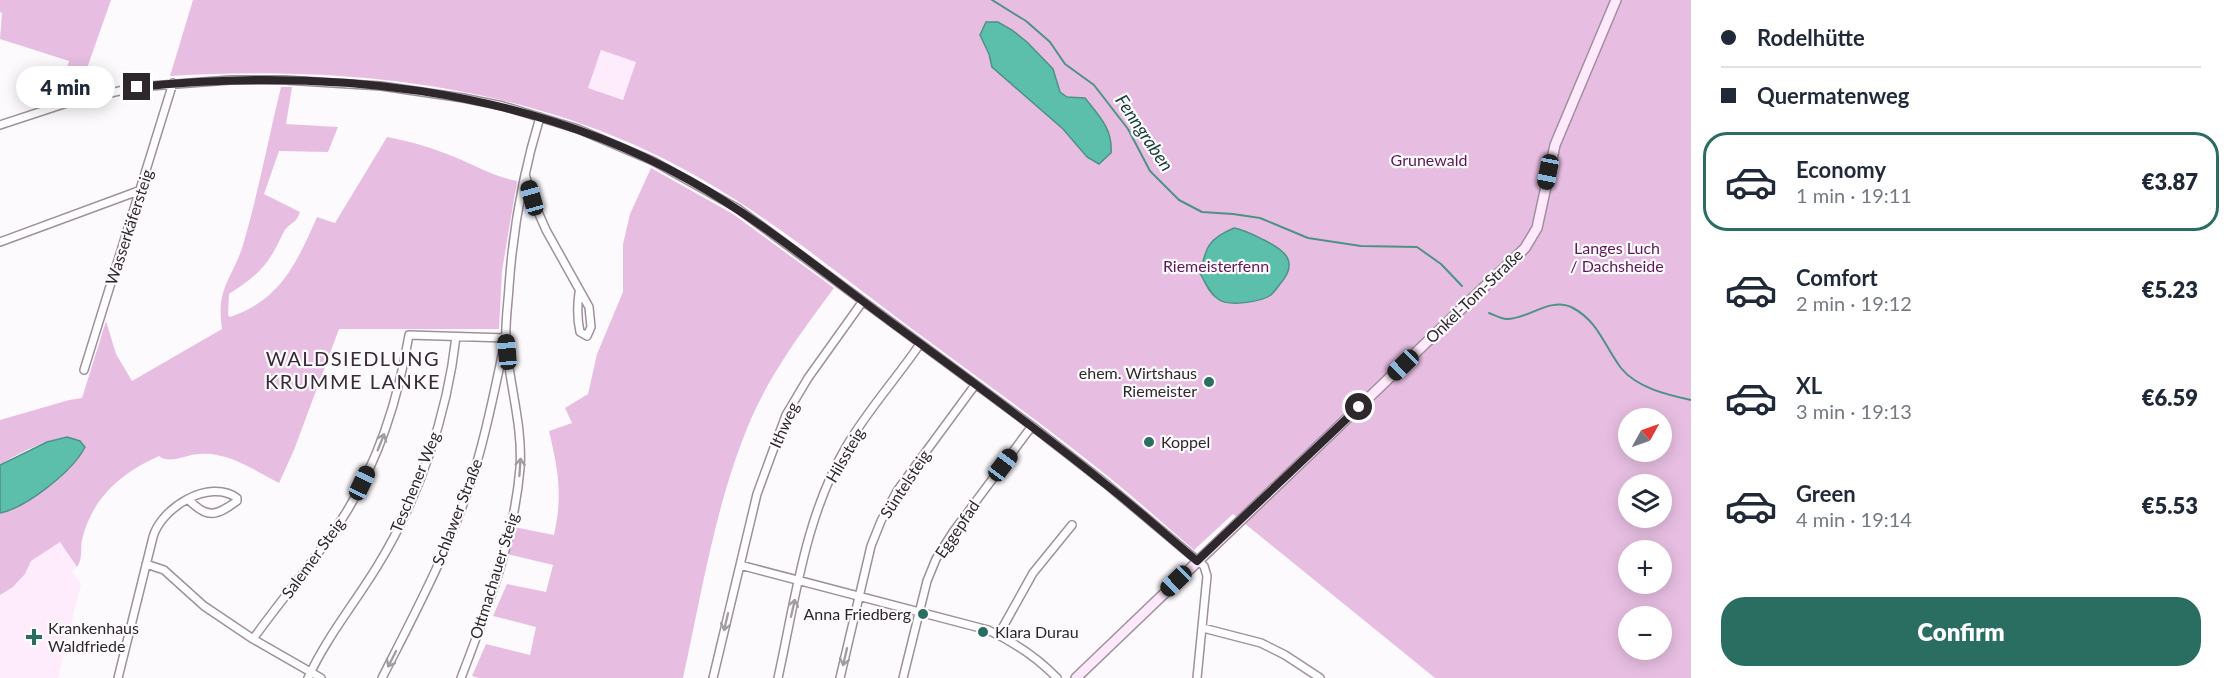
<!DOCTYPE html>
<html lang="en">
<head>
<meta charset="utf-8">
<style>
  body { margin:0; font-family:Lato,sans-serif; background:#f6f6f7; color:#1f2937; height:100vh; display:flex; flex-direction:column; font-size:22px; white-space:nowrap }
  * { box-sizing:border-box; margin:0 }
  p { font-size:20px; color:#747a83 }
  .icon { flex:none; width:33px; height:33px; fill:none; stroke:currentColor; stroke-width:2; stroke-linecap:round; stroke-linejoin:round }
  .map { position:relative; flex:1; overflow:hidden }
  .side { display:flex; flex-direction:column; background:#fff; width:540px }
  .side>* { flex:none }
  .top-card { display:grid; align-content:center; height:132px; padding:0 30px; background:#fff }
  .needle { width:39px; rotate:50deg }
  .controls { position:absolute; left:1618px; top:408px; display:grid; gap:12px }
  .controls a { display:grid; place-items:center; width:54px; height:54px; border-radius:50%; background:#fff; box-shadow:0 3px 15px #0003; font-size:30px }
  .end { position:absolute; width:27px; height:27px; margin:-14px; border:8px solid #2e282d; background:#fff; box-shadow:0 0 0 3px #fff }
  .from { border-radius:50% }
  .bubble { position:absolute; height:42px; border-radius:21px; background:#fff; box-shadow:0 3px 15px #0003; font-size:20px; font-weight:800; line-height:42px; text-align:center }
  .car { position:absolute; width:18px; height:36px; margin:-18px -9px; border-radius:8px; box-shadow:0 0 4px 2px #0007; background:linear-gradient(#222 24%,#8ab4d8 0 40%,#222 0 76%,#8ab4d8 0 86%,#222 0) }
  .top-card b { display:flex; align-items:center; gap:21px; height:57px; font-size:22px }
  .top-card b+b { border-top:2px solid #e0e1e3 }
  .top-card i { width:15px; height:15px; background:#1f2937 }
  ul { padding:0; list-style:none }
  li { display:flex; align-items:center; gap:18px; height:99px; margin:0 12px 9px; padding:0 18px; border:3px solid transparent; border-radius:24px }
  li div { flex:1 }
  li b { display:block; font-size:22px }
  li em { font-style:normal; font-weight:800 }
  li.active { border-color:#296e61 }
  li>.icon { width:54px; height:54px; stroke-width:1.5 }
  .cta { display:flex; gap:12px; margin-top:auto; padding:12px 30px }
  .cta a { flex:1; height:69px; border-radius:24px; background:#296e61; color:#fff; font-size:24px; font-weight:800; line-height:69px; text-align:center }
  main { display:flex; flex:1; min-height:0 }
  .map>svg:first-child { display:block }
  .built { fill:#feebfb }
  .green { fill:#e7bee2; fill-rule:evenodd }
  .water { fill:#5bbfac; stroke:#4e9286; stroke-width:1.5 }
  .lines { fill:none; stroke-linecap:round; stroke-linejoin:round }
  .stream { stroke:#4e9286; stroke-width:2 }
  .street-casing { stroke:#9f909d; stroke-width:10 }
  .secondary-casing { stroke:#9f909d; stroke-width:12 }
  .street { stroke:#fff; stroke-width:7 }
  .secondary { stroke:#fee8fb; stroke-width:9 }
  .oneway { stroke:#a19ea0 }
  .route { stroke:#2e282d; stroke-width:8 }
  .poi-dot { fill:#296e61; stroke:#fdfafd; stroke-width:2 }
  .labels { text-anchor:middle; stroke-width:4.5; stroke-linejoin:round; paint-order:stroke }
  .park-label { font-size:16px; fill:#5d1859; stroke:#fdfafd }
  .street-label { font-size:16px; fill:#2e282d; stroke:#fdfafd }
  .poi-label { font-size:16px; fill:#2e282d; stroke:#fdfafd; text-anchor:start }
  .water-label { font-size:18px; font-style:italic; fill:#0f3d35; stroke:#fdfafd }
  .quarter-label { font-size:20px; letter-spacing:1.5px; fill:#372b36; stroke:#fdfafd }
</style>
</head>
<body>
<main>
<div class="map">
<svg width="1691" height="678" viewBox="0 0 1691 678">
  <rect width="100%" height="100%" fill="#fdfafd"/>
  <!-- built -->
  <path class="built" d="M601,49L637,62L623,100L588,88Z
    M60,542L77,567L72,571L81,584L58,678H0V595L14,587L25,574L31,561Z"/>
  <!-- green -->
  <path class="green" d="M0,0H111L79,91L58,94L69,61L0,39L2,13L0,12Z
    M193,0H1691V678H1435L1233,514L1194,550C1166,526 1138,501 1110,478C1044,425 976,376 908,326C841,276 776,222 703,180C542,86 354,65 170,76ZM601,50L636,62L623,100L588,88ZM1629,418H1662V452H1629ZM1629,484H1662V518H1629ZM1629,550H1662V584H1629ZM1629,616H1662V650H1629Z
    M281,87H292L286,124L338,127L328,152L279,151L264,194L300,212C296,224 291,222 285,230C281,236 278,245 274,251C264,270 247,283 229,294L228,315L230,317C281,300 297,262 317,217L335,223L387,137C408,141 427,146 447,154C471,163 491,176 517,181L502,271L499,329H339L294,450L279,483C255,471 229,452 200,454C187,454 170,465 159,456C121,473 92,498 82,540C80,549 83,559 77,567L60,542L31,561L25,574L13,587L0,595V513C29,507 68,473 84,450L67,437C46,440 18,453 0,465V420L69,400L82,398L106,321L116,354L132,381L222,329C216,287 232,280 243,245C258,194 268,140 281,87Z
    M651,168L733,214L834,288C803,330 772,371 751,419C716,500 702,592 683,678H479L472,676L486,644L530,655L536,627L493,616L507,584L546,592L553,565L507,554L514,527L554,535C563,495 558,469 549,431L572,423L565,408L588,394L597,354L623,292V244L630,214Z"/>
  <!-- water -->
  <path class="water" d="M986,22H998L1012,30L1027,42L1053,69L1060,92L1067,97L1085,98C1099,116 1113,129 1111,153L1099,164L1087,157L1063,129L992,67L989,54L980,35Z
    M1234,228C1245,230 1254,235 1264,240C1286,251 1299,262 1280,284C1278,287 1274,292 1271,295C1261,302 1228,307 1218,299C1209,293 1205,282 1200,273C1206,247 1208,239 1234,228Z
    M67,437L80,441L85,447C73,471 26,508 0,513V465L47,442Z"/>
  <g class="lines">
    <!-- stream -->
    <path class="stream" d="M992,0L1026,21L1050,42L1065,64L1094,85L1128,129L1150,171L1179,200L1202,212L1233,214L1260,218L1308,238L1361,246L1417,247L1441,264L1462,286
      M1489,313C1495,315 1500,319 1507,319C1529,319 1550,296 1573,308C1598,321 1605,347 1621,368C1637,388 1668,395 1691,400"/>
    <defs>
      <path id="street" d="M0,125L70,102L137,87L230,80H285L381,86L463,98L503,106L578,129L653,161L737,208L1032,426L1105,483L1204,566L1207,576L1197,678
        M525,174L532,198L546,230L589,307L591,327L587,336L580,332C577,318 577,307 579,293
        M0,242L141,190
        M84,370L173,83
        M146,564L164,570L204,606L253,639L321,678
        M740,565L988,630C1014,642 1037,657 1057,678
        M1203,628L1261,643L1285,655L1320,678
        M999,634L1033,573L1072,525
        M253,639C281,600 313,563 340,522C377,466 398,401 409,335L506,338
        M118,678L153,537C161,508 209,478 237,498V501C217,515 208,520 189,500
        M308,678C326,638 355,603 378,565C419,498 447,416 456,337
        M382,678C416,611 452,544 474,472C487,431 495,388 504,346
        M461,678C487,610 514,541 520,468C523,426 509,384 506,341C505,323 508,304 509,287C513,228 523,173 540,117
        M713,678L757,494L786,415L808,378L863,301
        M778,678C795,601 805,517 846,447C867,411 896,379 920,344
        M840,678L871,546L881,521L897,491L975,385
        M903,678L927,581L936,559L953,532L1032,426"/>
      <path id="secondary" d="M1076,678L1525,248L1537,228L1555,145L1616,0"/>
    </defs>
    <!-- street casing -->
    <use href="#street" class="street-casing"/>
    <!-- secondary casing -->
    <use href="#secondary" class="secondary-casing"/>
    <!-- street -->
    <use href="#street" class="street"/>
    <!-- secondary -->
    <use href="#secondary" class="secondary"/>
  </g>
  <!-- one-way arrows -->
  <defs><path id="oneway-shaft" d="M-6 0H5M1.5-3L5.5 0L1.5 3" fill="none" stroke-width="1.6" stroke-linecap="round" stroke-linejoin="round" transform="scale(1.5)"/></defs>
  <g class="oneway">
    <use href="#oneway-shaft" transform="translate(381 442) rotate(-68)"/>
    <use href="#oneway-shaft" transform="translate(520 467) rotate(-86)"/>
    <use href="#oneway-shaft" transform="translate(793 608) rotate(-77)"/>
    <use href="#oneway-shaft" transform="translate(726 622) rotate(103)"/>
    <use href="#oneway-shaft" transform="translate(845 657) rotate(103)"/>
    <use href="#oneway-shaft" transform="translate(392 659) rotate(117)"/>
  </g>
  <g class="lines">
    <!-- route -->
    <path class="route" d="M137,87C325,67 522,87 689,180C761,220 825,274 892,323C963,375 1035,427 1104,483C1136,508 1166,535 1197,561L1359,407"/>
  </g>
  <!-- markers -->
  <g class="poi-dot">
    <circle cx="1209" cy="382" r="6"/>
    <circle cx="1149" cy="442" r="6"/>
    <circle cx="923" cy="614" r="6"/>
    <circle cx="983" cy="632" r="6"/>
    <path d="M31 628h6v6h6v6h-6v6h-6v-6h-6v-6h6z"/>
  </g>
  <g class="labels">
    <!-- park labels -->
    <g class="park-label">
      <text x="1429" y="166">Grunewald</text>
      <text x="1617" y="254">Langes Luch<tspan x="1617" dy="18">/ Dachsheide</tspan></text>
      <text x="1216" y="272">Riemeisterfenn</text>
    </g>
    <!-- street labels -->
    <g class="street-label">
      <text transform="translate(129 227) rotate(-72)" y="6">Wasserkäfersteig</text>
      <text transform="translate(1474 296) rotate(-44)" y="6">Onkel-Tom-Straße</text>
      <text transform="translate(784 425) rotate(-66)" y="6">Ithweg</text>
      <text transform="translate(845 455) rotate(-60)" y="6">Hilssteig</text>
      <text transform="translate(415 482) rotate(-68)" y="6">Teschener Weg</text>
      <text transform="translate(905 484) rotate(-57)" y="6">Süntelsteig</text>
      <text transform="translate(457 512) rotate(-69)" y="6">Schlawer Straße</text>
      <text transform="translate(957 529) rotate(-56)" y="6">Eggepfad</text>
      <text transform="translate(313 558) rotate(-54)" y="6">Salemer Steig</text>
      <text transform="translate(494 576) rotate(-73)" y="6">Ottmachauer Steig</text>
    </g>
    <!-- poi labels -->
    <g class="poi-label">
      <text x="1197" y="379" text-anchor="end">ehem. Wirtshaus<tspan x="1197" dy="18">Riemeister</tspan></text>
      <text x="1161" y="448">Koppel</text>
      <text x="911" y="620" text-anchor="end">Anna Friedberg</text>
      <text x="48" y="634">Krankenhaus<tspan x="48" dy="18">Waldfriede</tspan></text>
      <text x="995" y="638">Klara Durau</text>
    </g>
    <!-- water labels -->
    <g class="water-label">
      <text transform="translate(1144 133) rotate(56)" y="6">Fenngraben</text>
    </g>
    <!-- quarter labels -->
    <g class="quarter-label">
      <text x="353" y="366">WALDSIEDLUNG<tspan x="353" dy="23">KRUMME LANKE</tspan></text>
    </g>
  </g>
</svg>
<div class="controls">
<a><svg class="needle" viewBox="-14 -14 28 28"><path d="M0-13l5 13h-10z" fill="#e53935"/><path d="M0 13l5-13h-10z" fill="#747a83"/></svg></a>
<a><svg class="icon" aria-label="layers" viewBox="0 0 24 24"><path d="M12 4l9 5-9 5-9-5zM3 14l9 5 9-5"/></svg></a>
<a>+</a>
<a>−</a>
</div>
<i class="end from" style="left:1359px;top:407px"></i>
<i class="end" style="left:137px;top:87px"></i>
<div class="bubble" style="left:16px;top:66px;width:99px">4 min</div>
<i class="car" style="left:1548px;top:172px;rotate:191deg"></i>
<i class="car" style="left:532px;top:198px;rotate:344deg"></i>
<i class="car" style="left:507px;top:352px;rotate:355deg"></i>
<i class="car" style="left:1403px;top:365px;rotate:226deg"></i>
<i class="car" style="left:1003px;top:465px;rotate:37deg"></i>
<i class="car" style="left:362px;top:483px;rotate:25deg"></i>
<i class="car" style="left:1176px;top:581px;rotate:226deg"></i>
</div>
<section class="side">
<div class="top-card">
<b><i class="from"></i>Rodelhütte</b>
<b><i></i>Quermatenweg</b>
</div>
<ul>
<li class="active"><svg class="icon" aria-label="car" viewBox="0 0 24 24"><path d="M5 17H2v-5l4-1 3-4h7l3 4 3 1v5h-3M9 17h6M6 11h13"/><circle cx="7" cy="17" r="2"/><circle cx="17" cy="17" r="2"/></svg><div><b>Economy</b><p>1 min · 19:11</p></div><em>€3.87</em></li>
<li><svg class="icon" aria-label="car" viewBox="0 0 24 24"><path d="M5 17H2v-5l4-1 3-4h7l3 4 3 1v5h-3M9 17h6M6 11h13"/><circle cx="7" cy="17" r="2"/><circle cx="17" cy="17" r="2"/></svg><div><b>Comfort</b><p>2 min · 19:12</p></div><em>€5.23</em></li>
<li><svg class="icon" aria-label="car" viewBox="0 0 24 24"><path d="M5 17H2v-5l4-1 3-4h7l3 4 3 1v5h-3M9 17h6M6 11h13"/><circle cx="7" cy="17" r="2"/><circle cx="17" cy="17" r="2"/></svg><div><b>XL</b><p>3 min · 19:13</p></div><em>€6.59</em></li>
<li><svg class="icon" aria-label="car" viewBox="0 0 24 24"><path d="M5 17H2v-5l4-1 3-4h7l3 4 3 1v5h-3M9 17h6M6 11h13"/><circle cx="7" cy="17" r="2"/><circle cx="17" cy="17" r="2"/></svg><div><b>Green</b><p>4 min · 19:14</p></div><em>€5.53</em></li>
</ul>
<div class="cta"><a>Confirm</a></div>
</section>
</main>
</body>
</html>
